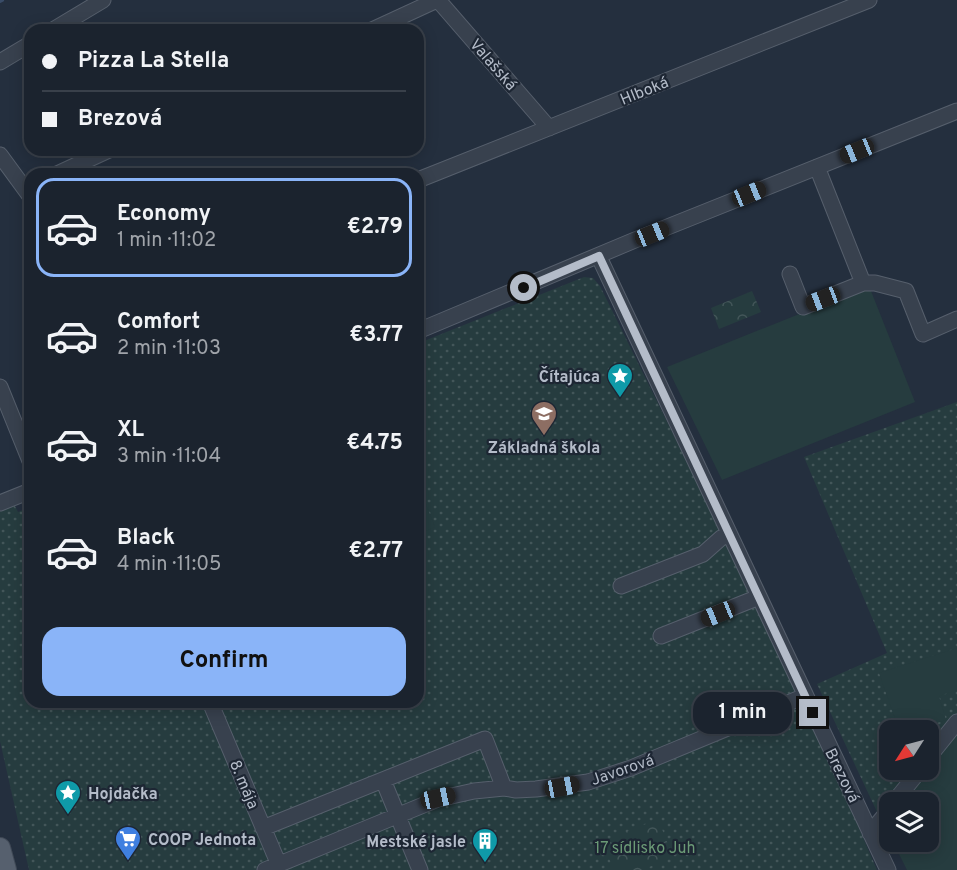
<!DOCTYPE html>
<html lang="en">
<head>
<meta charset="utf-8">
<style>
  body { margin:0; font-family:Overpass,sans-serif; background:#282f3a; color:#f1f3f6; height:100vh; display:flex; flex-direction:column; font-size:22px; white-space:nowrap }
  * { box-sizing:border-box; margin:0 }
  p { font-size:20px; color:#a0a4aa }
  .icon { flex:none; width:33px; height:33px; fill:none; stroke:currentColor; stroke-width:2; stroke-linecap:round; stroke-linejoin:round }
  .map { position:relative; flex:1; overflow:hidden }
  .drawer { position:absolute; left:24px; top:168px; width:400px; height:540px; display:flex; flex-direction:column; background:#1b232e; border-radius:18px; box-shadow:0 3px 15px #0003,0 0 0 2px #39404a }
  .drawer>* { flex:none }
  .guide { position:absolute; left:24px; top:24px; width:400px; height:132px; border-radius:18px; box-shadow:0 3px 15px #0003,0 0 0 2px #39404a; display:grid; align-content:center; height:132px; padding:0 18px; background:#1b232e }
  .needle { width:39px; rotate:234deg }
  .tools { position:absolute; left:879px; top:720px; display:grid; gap:12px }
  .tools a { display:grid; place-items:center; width:60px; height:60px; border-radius:12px; background:#1b232e; box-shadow:0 3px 15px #0003,0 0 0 2px #39404a; font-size:30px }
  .end { position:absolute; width:27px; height:27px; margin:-14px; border:8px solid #b4bcc9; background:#111; box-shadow:0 0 0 3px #111 }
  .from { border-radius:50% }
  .bubble { position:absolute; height:42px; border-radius:18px; background:#1b232e; box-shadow:0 3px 15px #0003,0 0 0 2px #39404a; font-size:20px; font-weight:700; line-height:42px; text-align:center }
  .car { position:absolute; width:18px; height:36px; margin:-18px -9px; border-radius:8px; box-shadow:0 0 4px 2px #0007; background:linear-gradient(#222 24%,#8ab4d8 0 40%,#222 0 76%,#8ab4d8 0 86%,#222 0) }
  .guide b { display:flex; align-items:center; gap:21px; height:57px; font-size:22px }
  .guide b+b { border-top:2px solid #39404a }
  .guide i { width:15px; height:15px; background:#f1f3f6 }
  ul { padding:10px 0 0; list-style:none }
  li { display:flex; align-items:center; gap:18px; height:99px; margin:0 12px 9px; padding:0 6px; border:3px solid transparent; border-radius:18px }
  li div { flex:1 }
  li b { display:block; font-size:22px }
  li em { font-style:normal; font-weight:700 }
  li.on { border-color:#8ab4f8 }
  li>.icon { width:54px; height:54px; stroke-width:1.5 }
  .cta { display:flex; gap:12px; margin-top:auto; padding:12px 18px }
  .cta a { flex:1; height:69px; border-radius:18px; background:#8ab4f8; color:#111; font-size:24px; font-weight:700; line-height:69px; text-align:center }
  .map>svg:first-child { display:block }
  .grass { fill:url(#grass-dots) }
  .forest { fill:url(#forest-crowns) }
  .garden { fill:#263c3f }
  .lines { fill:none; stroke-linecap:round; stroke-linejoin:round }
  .stream { stroke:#394c67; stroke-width:4 }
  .minor-casing { stroke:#565f6c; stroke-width:17 }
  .major-casing { stroke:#414a57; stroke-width:22 }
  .minor { stroke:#38414e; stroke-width:15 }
  .major { stroke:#56606e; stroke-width:20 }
  .route { stroke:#b4bcc9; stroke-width:8 }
  .labels { text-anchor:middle; stroke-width:4.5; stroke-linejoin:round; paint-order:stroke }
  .street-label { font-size:16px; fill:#b4bcc9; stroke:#1d2633 }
  .poi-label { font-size:16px; font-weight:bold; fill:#b4bcc9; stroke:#1d2633; text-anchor:end }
  .park-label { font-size:16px; fill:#6b9a76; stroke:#1d2633 }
</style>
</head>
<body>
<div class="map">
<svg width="957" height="870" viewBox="0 0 957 870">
  <defs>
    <pattern id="grass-dots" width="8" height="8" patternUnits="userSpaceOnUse" patternTransform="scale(1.5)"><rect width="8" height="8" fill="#263c3f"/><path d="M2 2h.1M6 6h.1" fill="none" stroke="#435659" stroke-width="1.8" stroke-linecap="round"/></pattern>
    <pattern id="forest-crowns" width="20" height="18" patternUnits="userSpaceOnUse" patternTransform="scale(1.5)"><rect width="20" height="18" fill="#263c3f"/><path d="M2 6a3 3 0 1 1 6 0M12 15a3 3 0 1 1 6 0" fill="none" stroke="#435659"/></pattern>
  </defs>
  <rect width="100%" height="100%" fill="#242f3e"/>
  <!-- grass -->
  <path class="grass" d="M584,277L593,278L600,286L801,693L877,870H29L0,741V510L14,504L18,512L30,507V702H418L419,343Z
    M957,402V717L929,752L928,730H890V770H914L878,814L817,684L887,653L804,457Z"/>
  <!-- forest -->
  <path class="forest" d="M752,291L761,312L719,329L711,308Z
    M658,819L673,857L642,870H614L602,842Z"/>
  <!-- garden -->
  <path class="garden" d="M869,286L915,402L722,480L667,367Z
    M425,502L435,527L419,534V504Z
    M957,648V690L939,696L946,720L915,730H899L879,673Z
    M957,728V870H907L893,842H928V802H903Z"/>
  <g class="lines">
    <!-- stream -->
    <path class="stream" d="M0,1L2,0"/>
    <defs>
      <path id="minor" d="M438,0L549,128
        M53,30L103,0
        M372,30L437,0
        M0,62L30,44
        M0,155L30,196
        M57,174L109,150
        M418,180L869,0
        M599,257L888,870
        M790,274L803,307L863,283L817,167
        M863,283H875L906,291L923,334L957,319
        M418,331L635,240L957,111
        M0,387L30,461
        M0,503L30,491
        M621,586L703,554L721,538L729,535
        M661,636L759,597
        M210,702L279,865
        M928,758L957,722
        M383,780L420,870
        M894,802L920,770
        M263,828L485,739L504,788
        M870,833L890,809
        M265,870L438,799L474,791L504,788L516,790L536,789L588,782L631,768L805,696"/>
      <path id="major" d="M0,848L6,870"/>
    </defs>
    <!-- minor casing -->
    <use href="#minor" class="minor-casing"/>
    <!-- major casing -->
    <use href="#major" class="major-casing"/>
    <!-- minor -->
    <use href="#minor" class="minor"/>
    <!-- major -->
    <use href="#major" class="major"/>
  </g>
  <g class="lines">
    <!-- route -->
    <path class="route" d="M524,288L599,256L813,713"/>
  </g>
  <!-- icons -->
  <defs>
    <symbol id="sight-pin" viewBox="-11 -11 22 30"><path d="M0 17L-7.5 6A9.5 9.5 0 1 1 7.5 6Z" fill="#0f9aa8" stroke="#1d2633"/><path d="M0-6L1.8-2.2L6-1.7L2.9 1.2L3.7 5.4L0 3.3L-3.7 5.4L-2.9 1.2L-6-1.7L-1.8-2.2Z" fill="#fff"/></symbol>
    <symbol id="school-pin" viewBox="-11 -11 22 30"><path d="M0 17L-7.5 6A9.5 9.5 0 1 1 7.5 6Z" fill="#8d6e63" stroke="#1d2633"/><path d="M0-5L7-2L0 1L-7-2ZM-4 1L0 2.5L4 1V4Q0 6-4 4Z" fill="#fff"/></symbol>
    <symbol id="supermarket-pin" viewBox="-11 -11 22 30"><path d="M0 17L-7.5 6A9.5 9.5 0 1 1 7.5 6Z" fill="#3f7fe0" stroke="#1d2633"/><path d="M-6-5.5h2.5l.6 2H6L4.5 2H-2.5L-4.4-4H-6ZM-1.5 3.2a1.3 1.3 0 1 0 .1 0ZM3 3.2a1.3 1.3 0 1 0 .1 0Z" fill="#fff"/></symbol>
    <symbol id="building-pin" viewBox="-11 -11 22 30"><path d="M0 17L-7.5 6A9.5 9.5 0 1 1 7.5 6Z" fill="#0f9aa8" stroke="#1d2633"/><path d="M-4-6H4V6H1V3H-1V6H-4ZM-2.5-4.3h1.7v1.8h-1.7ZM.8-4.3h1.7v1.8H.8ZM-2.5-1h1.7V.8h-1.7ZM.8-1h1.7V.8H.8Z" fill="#fff"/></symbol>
  </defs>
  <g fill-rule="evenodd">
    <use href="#sight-pin" x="605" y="361" width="30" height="40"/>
    <use href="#school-pin" x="529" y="399" width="30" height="40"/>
    <use href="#sight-pin" x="53" y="778" width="30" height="40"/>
    <use href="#supermarket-pin" x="113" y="824" width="30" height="40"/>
    <use href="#building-pin" x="470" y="826" width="30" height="40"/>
  </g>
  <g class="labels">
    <!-- street labels -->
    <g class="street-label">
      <text transform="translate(494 64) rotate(49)" y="6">Valašská</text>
      <text transform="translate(644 90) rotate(-22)" y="6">Hlboká</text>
      <text transform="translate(622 769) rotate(-19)" y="6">Javorová</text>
      <text transform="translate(843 775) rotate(64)" y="6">Brezová</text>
      <text transform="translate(245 784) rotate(67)" y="6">8. mája</text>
    </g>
    <!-- poi labels -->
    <g class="poi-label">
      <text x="600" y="382">Čítajúca</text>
      <text x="544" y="453" text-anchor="middle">Základná škola</text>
      <text x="88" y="799" text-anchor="start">Hojdačka</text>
      <text x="148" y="845" text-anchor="start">COOP Jednota</text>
      <text x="466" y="847">Mestské jasle</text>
    </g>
    <!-- park labels -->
    <g class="park-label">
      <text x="645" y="853">17 sídlisko Juh</text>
    </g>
  </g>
</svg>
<div class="tools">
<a><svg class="needle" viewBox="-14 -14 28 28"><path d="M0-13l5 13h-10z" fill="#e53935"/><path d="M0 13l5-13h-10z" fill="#a0a4aa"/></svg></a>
<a><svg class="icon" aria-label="layers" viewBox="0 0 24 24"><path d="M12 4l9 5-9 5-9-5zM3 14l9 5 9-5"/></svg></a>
</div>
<i class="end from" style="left:524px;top:288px"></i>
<i class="end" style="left:813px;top:713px"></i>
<div class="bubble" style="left:693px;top:692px;width:99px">1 min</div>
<i class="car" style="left:857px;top:151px;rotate:248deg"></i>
<i class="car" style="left:749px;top:194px;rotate:68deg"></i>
<i class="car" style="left:652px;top:234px;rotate:68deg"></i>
<i class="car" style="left:823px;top:299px;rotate:249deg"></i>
<i class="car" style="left:718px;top:614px;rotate:248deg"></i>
<i class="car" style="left:562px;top:787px;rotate:79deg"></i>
<i class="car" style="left:438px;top:798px;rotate:78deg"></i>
<div class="guide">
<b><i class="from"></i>Pizza La Stella</b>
<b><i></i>Brezová</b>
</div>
<section class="drawer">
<ul>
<li class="on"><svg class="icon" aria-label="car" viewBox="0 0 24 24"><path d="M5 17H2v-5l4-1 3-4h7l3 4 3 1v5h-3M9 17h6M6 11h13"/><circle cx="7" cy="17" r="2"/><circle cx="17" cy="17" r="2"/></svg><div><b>Economy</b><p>1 min · 11:02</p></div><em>€2.79</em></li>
<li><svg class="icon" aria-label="car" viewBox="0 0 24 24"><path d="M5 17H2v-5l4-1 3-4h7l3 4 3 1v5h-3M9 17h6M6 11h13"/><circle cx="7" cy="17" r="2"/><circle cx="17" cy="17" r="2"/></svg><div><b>Comfort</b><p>2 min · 11:03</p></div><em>€3.77</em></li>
<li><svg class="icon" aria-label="car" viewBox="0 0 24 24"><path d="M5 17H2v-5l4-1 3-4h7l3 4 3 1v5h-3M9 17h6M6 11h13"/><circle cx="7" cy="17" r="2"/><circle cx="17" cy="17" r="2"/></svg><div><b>XL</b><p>3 min · 11:04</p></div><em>€4.75</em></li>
<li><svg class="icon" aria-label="car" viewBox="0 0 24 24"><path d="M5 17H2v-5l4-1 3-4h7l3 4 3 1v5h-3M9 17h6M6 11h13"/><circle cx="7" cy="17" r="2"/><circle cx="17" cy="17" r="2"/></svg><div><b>Black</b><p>4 min · 11:05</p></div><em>€2.77</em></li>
</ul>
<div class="cta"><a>Confirm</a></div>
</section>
</div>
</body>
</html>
